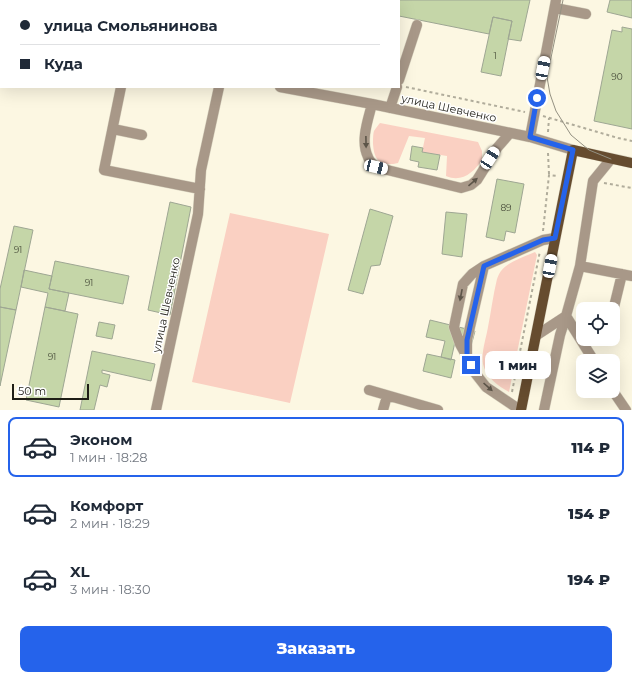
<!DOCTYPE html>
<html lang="ru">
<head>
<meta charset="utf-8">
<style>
  body { margin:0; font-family:Montserrat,sans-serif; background:#f6f6f7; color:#1f2937; height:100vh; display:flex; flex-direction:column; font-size:15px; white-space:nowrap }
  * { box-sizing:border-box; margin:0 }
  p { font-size:13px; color:#747a83 }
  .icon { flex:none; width:22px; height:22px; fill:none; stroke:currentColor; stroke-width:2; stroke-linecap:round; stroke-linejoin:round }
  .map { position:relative; height:410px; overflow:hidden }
  .side { display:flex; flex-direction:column; background:#fff; flex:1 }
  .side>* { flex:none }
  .banner { position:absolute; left:0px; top:0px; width:400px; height:88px; box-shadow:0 4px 16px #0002; display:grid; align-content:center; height:88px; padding:0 20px; background:#fff }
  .buttons { position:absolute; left:576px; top:302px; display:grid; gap:8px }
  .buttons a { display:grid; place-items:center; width:44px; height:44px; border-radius:8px; background:#fff; box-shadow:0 4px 16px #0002; font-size:20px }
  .scale { position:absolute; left:12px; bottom:10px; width:77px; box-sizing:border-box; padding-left:4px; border:2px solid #1f1e16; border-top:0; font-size:11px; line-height:14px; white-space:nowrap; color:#1f1e16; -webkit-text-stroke:3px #fff; paint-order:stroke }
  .end { position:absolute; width:18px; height:18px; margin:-9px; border:5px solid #2563eb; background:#fff; box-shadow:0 0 0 2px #fff }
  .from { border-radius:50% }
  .bubble { position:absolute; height:28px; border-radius:8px; background:#fff; box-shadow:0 4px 16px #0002; font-size:13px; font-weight:800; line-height:28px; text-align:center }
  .car { position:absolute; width:12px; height:24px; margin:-12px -6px; border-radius:5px; box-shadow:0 0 3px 1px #0007; background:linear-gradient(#fff 24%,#345 0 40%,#fff 0 76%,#345 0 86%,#fff 0) }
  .banner b { display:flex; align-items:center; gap:14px; height:38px; font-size:15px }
  .banner b+b { border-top:1px solid #e0e1e3 }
  .banner i { width:10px; height:10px; background:#1f2937 }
  ul { padding:7px 0 0; list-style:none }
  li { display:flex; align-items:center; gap:12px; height:60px; margin:0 8px 6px; padding:0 12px; border:2px solid transparent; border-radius:8px }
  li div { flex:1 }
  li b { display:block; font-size:15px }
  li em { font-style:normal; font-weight:800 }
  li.selected { border-color:#2563eb }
  li>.icon { width:36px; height:36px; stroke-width:1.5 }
  .button { display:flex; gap:8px; margin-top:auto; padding:8px 20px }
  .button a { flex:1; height:46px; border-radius:8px; background:#2563eb; color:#fff; font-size:16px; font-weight:800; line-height:46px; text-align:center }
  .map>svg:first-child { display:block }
  .green { fill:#fad0c2 }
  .building { fill:#c5d6a8; stroke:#9ea693 }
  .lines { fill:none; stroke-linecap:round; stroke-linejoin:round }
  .minor-casing { stroke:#d9d4c1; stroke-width:11 }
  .major-casing { stroke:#d9d4c1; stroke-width:11 }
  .path { stroke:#b0ac9b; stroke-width:2; stroke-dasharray:3 3; stroke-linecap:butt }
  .minor { stroke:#a89888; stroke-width:10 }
  .major { stroke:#664c2f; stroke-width:10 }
  .tram { stroke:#949182; stroke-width:1 }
  .oneway { fill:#5d5549 }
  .route { stroke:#2563eb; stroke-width:5 }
  .labels { text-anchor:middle; stroke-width:3; stroke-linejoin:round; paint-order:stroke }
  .number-label { font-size:9px; fill:#484c3a }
  .street-label { font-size:11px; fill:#1f1e16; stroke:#fff }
</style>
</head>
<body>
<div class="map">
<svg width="632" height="410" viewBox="0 0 632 410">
  <rect width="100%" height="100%" fill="#fcf7e2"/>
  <!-- green -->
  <path class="green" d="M380,123L478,142L482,151V160C474,172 462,183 446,176L447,156L422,152L425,138L409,136L398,163C381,167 374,161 373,144C373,140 373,134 374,131C376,128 378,125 380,123Z
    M230,213L329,234L290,403L192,382Z
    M535,252L537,255L509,392C498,386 486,377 483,364C481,352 486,339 488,327C491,312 493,295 497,279C498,276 499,274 501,271C509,261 524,257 535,252Z"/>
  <!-- building -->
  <path class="building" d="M324,0H530L521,41L508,39L512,21L493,17L489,34L399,16V1Z
    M610,0H632V18L607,12Z
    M493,17L512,21L501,76L481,72Z
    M622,27L632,29V129L594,121L612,30L622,32Z
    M412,146L423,148L422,152L440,155L437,170L418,167L419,162L410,160Z
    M497,179L524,184L515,233L506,231L504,241L486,237Z
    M170,202L191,207L170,315L148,310Z
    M370,209L393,216L380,265L371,266L363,294L348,290Z
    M446,212L467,214L462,257L442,254Z
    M14,226L33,230L16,310L0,307V289Z
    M55,261L129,276L123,304L49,289Z
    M24,270L52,276L49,289L69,293L65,311L45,307L48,293L21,287Z
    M0,307L16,310L0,386Z
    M45,307L78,314L59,407L26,400Z
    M430,320L475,331L471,346L455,342L451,360L441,357L445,341L426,337Z
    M99,322L115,325L112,339L96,336Z
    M92,351L155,364L151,381L102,370V373L110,375L107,387L100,385L94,410H80Z
    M427,354L455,360L451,378L423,371Z"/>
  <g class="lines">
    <defs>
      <path id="minor" d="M555,8L586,14
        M0,30H1
        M399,80L417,25
        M121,87L104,170L200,189
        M280,87L372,104L530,137L573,150
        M372,104C368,120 360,141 368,157C369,161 373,164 375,167L461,188L471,185L477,180L497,148L510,133
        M390,108L397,87
        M113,129L142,135
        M530,137L556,0
        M580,266L632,276
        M613,311L622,274
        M537,335L566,316
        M466,355L460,344L454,327L463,284L472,274L484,266
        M594,361L566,316L580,266L593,181L611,159
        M369,390L438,410
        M613,391L626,410
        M156,410L198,214L201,170L219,87
        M383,410L387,396
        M520,410L486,387L475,373L467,357V340L484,266L543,240L555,238
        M544,410L560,335L566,316"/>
      <path id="major" d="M521,410L573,150L632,163"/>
    </defs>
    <!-- minor casing -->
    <use href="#minor" class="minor-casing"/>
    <!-- major casing -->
    <use href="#major" class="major-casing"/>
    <!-- path -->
    <path class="path" d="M0,6H1
      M406,87L525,112
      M543,116L618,138L632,141
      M548,132L549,118
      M548,153L549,174
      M604,183L632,188
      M543,231L549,175L558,176
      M512,392L540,251"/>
    <!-- minor -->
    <use href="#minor" class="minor"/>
    <!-- major -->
    <use href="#major" class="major"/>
    <!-- tram -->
    <path class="tram" d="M563,0L547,77L550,94L556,111L571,135L589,150L611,159"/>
  </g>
  <!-- one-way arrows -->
  <defs><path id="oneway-solid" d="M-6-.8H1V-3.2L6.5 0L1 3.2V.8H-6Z"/></defs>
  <g class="oneway">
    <use href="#oneway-solid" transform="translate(366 142) rotate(89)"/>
    <use href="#oneway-solid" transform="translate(473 182) rotate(-41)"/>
    <use href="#oneway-solid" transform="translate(461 295) rotate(101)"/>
    <use href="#oneway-solid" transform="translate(488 387) rotate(42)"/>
  </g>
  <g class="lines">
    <!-- route -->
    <path class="route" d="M471,365L467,356V340L484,266L543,240L555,238L573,150L530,137L537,98"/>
  </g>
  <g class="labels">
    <!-- number labels -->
    <g class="number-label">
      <text x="495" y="59">1</text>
      <text x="617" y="80">90</text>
      <text x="506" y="211">89</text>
      <text x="18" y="253">91</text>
      <text x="89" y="286">91</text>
      <text x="52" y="360">91</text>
    </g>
    <!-- street labels -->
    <g class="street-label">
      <text transform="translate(449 108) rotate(12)" y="4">улица Шевченко</text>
      <text transform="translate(166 305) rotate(-78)" y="4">улица Шевченко</text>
    </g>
  </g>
</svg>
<div class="buttons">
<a><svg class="icon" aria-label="locate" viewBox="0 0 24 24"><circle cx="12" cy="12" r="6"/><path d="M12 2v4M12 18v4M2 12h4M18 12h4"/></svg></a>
<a><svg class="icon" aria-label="layers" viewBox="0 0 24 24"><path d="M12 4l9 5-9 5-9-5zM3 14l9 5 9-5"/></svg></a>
</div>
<div class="scale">50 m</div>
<i class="end from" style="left:537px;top:98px"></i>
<i class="end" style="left:471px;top:365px"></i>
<div class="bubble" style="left:485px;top:351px;width:66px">1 мин</div>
<i class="car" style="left:543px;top:68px;rotate:11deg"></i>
<i class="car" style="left:490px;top:158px;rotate:33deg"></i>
<i class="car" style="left:376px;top:167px;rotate:103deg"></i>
<i class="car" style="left:550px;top:266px;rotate:11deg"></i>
<div class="banner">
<b><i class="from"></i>улица Смольянинова</b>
<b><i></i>Куда</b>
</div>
</div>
<section class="side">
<ul>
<li class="selected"><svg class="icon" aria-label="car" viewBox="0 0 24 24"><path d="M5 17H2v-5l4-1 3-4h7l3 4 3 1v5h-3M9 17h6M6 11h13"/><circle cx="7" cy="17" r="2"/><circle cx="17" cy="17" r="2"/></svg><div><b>Эконом</b><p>1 мин · 18:28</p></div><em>114 ₽</em></li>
<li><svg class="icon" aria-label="car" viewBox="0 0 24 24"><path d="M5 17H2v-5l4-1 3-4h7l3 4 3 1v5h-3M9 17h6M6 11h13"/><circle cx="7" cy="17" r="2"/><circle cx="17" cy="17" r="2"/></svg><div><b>Комфорт</b><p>2 мин · 18:29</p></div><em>154 ₽</em></li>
<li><svg class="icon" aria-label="car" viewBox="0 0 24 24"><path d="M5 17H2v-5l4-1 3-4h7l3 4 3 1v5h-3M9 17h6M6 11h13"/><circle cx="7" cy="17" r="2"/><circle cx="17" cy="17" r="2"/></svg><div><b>XL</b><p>3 мин · 18:30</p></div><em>194 ₽</em></li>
</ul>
<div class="button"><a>Заказать</a></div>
</section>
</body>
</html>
